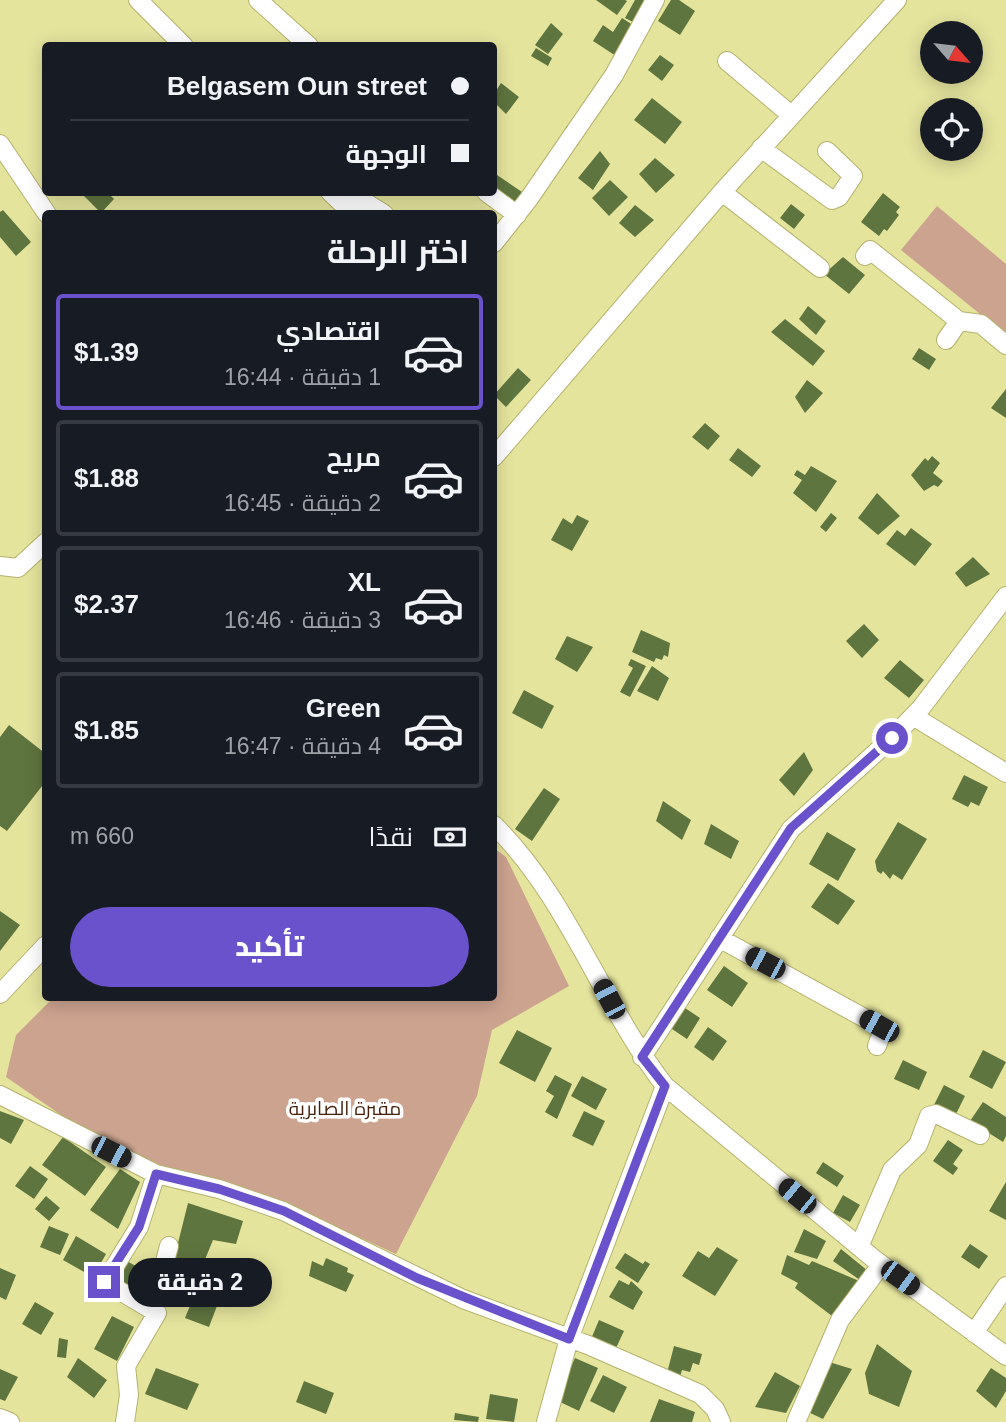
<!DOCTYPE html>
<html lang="ar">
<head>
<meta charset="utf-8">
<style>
  body { margin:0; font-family:Arial,Cairo,sans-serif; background:#20242c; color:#f1f3f6; direction:rtl; height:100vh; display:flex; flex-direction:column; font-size:26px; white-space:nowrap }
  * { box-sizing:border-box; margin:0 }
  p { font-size:23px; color:#9ea1a6 }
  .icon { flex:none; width:38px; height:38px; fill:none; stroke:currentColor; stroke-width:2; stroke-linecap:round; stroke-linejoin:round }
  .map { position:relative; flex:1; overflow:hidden; direction:ltr }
  .sheet { position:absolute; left:42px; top:210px; width:455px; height:791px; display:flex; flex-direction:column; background:#171b24; border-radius:7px; box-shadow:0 4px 18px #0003; direction:rtl }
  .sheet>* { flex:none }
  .hud { position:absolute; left:42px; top:42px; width:455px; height:154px; border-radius:7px; box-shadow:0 4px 18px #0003; direction:rtl; display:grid; align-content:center; height:154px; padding:0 28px; background:#171b24 }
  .needle { width:46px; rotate:118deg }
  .buttons { position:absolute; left:920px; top:21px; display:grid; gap:14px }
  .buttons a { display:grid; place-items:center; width:63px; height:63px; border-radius:50%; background:#171b24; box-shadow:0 4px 18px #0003; font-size:35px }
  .end { position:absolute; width:32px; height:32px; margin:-16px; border:9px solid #6a52cc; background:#fff; box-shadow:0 0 0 4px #fff }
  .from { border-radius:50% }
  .bubble { position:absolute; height:49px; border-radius:24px; background:#171b24; box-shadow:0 4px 18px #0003; font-size:23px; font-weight:800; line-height:49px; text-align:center; direction:rtl }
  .car { position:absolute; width:21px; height:42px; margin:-21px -10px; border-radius:9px; box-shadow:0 0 5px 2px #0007; background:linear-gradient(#222 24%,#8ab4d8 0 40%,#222 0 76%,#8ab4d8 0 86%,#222 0) }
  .hud b { display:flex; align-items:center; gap:24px; height:66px; font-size:26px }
  .hud b+b { border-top:2px solid #363941 }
  .hud i { width:18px; height:18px; background:#f1f3f6 }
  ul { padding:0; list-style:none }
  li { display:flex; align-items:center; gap:21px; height:116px; margin:0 14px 10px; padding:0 14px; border:4px solid #363941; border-radius:7px }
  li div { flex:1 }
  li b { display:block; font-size:26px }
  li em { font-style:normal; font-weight:800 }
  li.on { border-color:#6a52cc }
  li>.icon { width:63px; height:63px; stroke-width:1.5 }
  h2 { padding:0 28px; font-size:32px; line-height:84px }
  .pay { display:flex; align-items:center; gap:18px; height:77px; padding:0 28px; font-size:26px }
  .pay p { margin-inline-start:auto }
  .action { display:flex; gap:14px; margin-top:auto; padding:14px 28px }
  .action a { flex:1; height:80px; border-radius:42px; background:#6a52cc; color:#fff; font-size:28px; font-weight:800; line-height:80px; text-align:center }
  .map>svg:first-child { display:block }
  .green { fill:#cca38f }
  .building { fill:#5f753f }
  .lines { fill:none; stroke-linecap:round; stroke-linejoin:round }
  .minor-casing { stroke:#b4b26d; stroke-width:20 }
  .minor { stroke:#fff; stroke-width:18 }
  .route { stroke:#6a52cc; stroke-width:9 }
  .labels { text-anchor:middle; stroke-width:7; stroke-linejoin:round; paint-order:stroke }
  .park-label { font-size:19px; fill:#451e09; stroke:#fff }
</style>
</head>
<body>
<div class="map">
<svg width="1006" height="1422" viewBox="0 0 1006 1422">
  <rect width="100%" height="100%" fill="#e5e49d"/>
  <!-- green -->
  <path class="green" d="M937,206L1006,264V335L901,250Z
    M494,848L506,857L569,986L492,1030L477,1096L396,1254L304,1212L138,1168L6,1077L16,1035L53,998H494Z"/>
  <!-- building -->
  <path class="building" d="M596,0H625L627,1L617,15Z
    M635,0H650L637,24L625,18Z
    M671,0H679L695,11L680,35L658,21Z
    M622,18L636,27L616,56L593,41L603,25L613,32Z
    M551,23L563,34L548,54L535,45Z
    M536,48L552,58L548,66L531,56Z
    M660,55L674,65L662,81L648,70Z
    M501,83L519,97L506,114L494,102V94Z
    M652,98L682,122L665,144L634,120Z
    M600,151L610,164L593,190L578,178Z
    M655,158L675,175L656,193L639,174Z
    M497,175L522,192L513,206L494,193V182Z
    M610,180L628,197L609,216L592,198Z
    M80,192H107L114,199L101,213Z
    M883,193L900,207L896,212L899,215L887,231L884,229L879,236L861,222Z
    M791,204L805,215L794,229L780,218Z
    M635,205L654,220L635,237L619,223Z
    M3,210L31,242L16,256L0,237V212Z
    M843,257L865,275L849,294L824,274Z
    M808,306L826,321L816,335L799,319Z
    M785,319L825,351L813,366L771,332Z
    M919,348L936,359L929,370L912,359Z
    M518,368L531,380L506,407L494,395Z
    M807,380L823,393L805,413L795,397Z
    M1006,389V418L991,408Z
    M705,423L720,436L708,450L692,437Z
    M738,448L761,466L752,477L729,460Z
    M932,456L940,463L933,473L943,481L938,487L934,485L924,491L911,475L925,458L928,461Z
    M811,466L837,481L816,512L793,493L802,480L794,475L797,470L805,475Z
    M877,493L900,516L878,535L858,518Z
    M831,513L837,518L826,532L820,527Z
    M577,515L589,521L572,551L551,540L563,518L572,524Z
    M911,528L932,544L915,566L886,544L897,530L905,536Z
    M973,557L990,574L966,587L955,573Z
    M864,624L879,640L862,658L846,641Z
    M641,630L670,643L668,657L664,655L662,660L656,658L654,662L632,652Z
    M567,636L593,647L577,672L555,659Z
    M631,659L646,666L630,697L620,692L633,668L628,665Z
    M900,660L924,680L909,698L884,678Z
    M652,666L669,678L658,701L637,691Z
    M524,690L554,706L542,729L512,713Z
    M9,725L46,754V781L7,831L0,826V737Z
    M804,752L813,770L794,796L779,780Z
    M964,775L988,787L979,806L971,802L968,807L952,799Z
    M544,788L560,799L532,841L515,829Z
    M663,801L691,820L682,840L656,821Z
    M898,822L927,839L902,880L893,874L890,879L883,871L881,874L877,871L875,861Z
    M711,824L739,841L731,859L704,844Z
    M827,832L856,849L838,881L809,864Z
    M828,883L855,901L838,925L811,907Z
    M0,911L20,925L0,951Z
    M724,966L748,983L732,1007L707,990Z
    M682,1006L700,1018L687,1039L669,1027Z
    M708,1027L727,1041L713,1061L694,1047Z
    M517,1030L552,1048L535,1082L499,1063Z
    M983,1050L1006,1062L992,1089L969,1077Z
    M903,1060L927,1072L919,1090L894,1079Z
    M555,1075L572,1084L557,1119L545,1112L554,1096L546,1091Z
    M582,1076L607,1089L596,1110L571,1096Z
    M944,1085L965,1096L953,1120L932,1109Z
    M983,1102L1006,1117V1136L1003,1142L970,1121Z
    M0,1111L24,1120L11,1144L0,1138Z
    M584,1111L605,1121L593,1146L572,1136Z
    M63,1137L106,1167L85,1196L42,1165Z
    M948,1140L963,1150L953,1164L958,1168L953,1175L933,1161Z
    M823,1162L844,1176L837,1187L816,1173Z
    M30,1166L48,1179L34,1199L15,1186Z
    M120,1169L140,1182L118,1229L90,1210Z
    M1006,1182V1220L989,1211Z
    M843,1195L860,1205L850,1222L833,1213Z
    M46,1196L60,1208L49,1221L35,1209Z
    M188,1203L243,1221L236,1244L213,1240L199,1274L172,1267Z
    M49,1226L69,1234L60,1255L40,1247Z
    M804,1229L826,1241L817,1259L794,1252Z
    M76,1236L106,1254L93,1277L63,1260Z
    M970,1244L988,1256L979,1269L961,1257Z
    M717,1247L738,1260L715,1296L682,1276L698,1251L709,1258Z
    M841,1249L868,1271L864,1283L836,1319L795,1288L798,1283L781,1274L787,1255L809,1265L812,1261L864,1283L833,1261Z
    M625,1253L643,1264L645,1261L650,1264L638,1283L615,1268Z
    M326,1258L348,1268L347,1272L354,1275L346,1292L309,1276L312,1261L323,1266Z
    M123,1259L154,1276L143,1296L112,1279Z
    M0,1268L16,1275L6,1300L0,1297Z
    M619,1280L629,1285L631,1281L643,1292L633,1310L609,1297Z
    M197,1289L220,1298L209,1327L185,1318Z
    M35,1302L54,1313L41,1335L22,1324Z
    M112,1316L134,1327L117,1361L94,1349Z
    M599,1320L624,1331L609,1363L586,1351Z
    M59,1338L68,1340L66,1358L57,1357Z
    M877,1344L912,1371L899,1407L869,1394L865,1373Z
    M674,1346L702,1354L699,1365L693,1363L690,1372L682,1370L679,1381L666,1377Z
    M78,1358L107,1380L94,1398L67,1377Z
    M575,1358L598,1368L579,1411L556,1400Z
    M826,1361L852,1369L823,1419L806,1411Z
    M156,1368L199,1384L187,1410L145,1394Z
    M991,1368L1006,1378V1391L996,1408L976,1391Z
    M0,1369L18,1377L5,1401L0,1399Z
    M775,1372L800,1386L786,1413L755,1407Z
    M603,1375L627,1387L614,1413L590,1401Z
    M304,1381L334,1393L326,1414L296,1402Z
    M490,1394L518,1399L514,1422L486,1419Z
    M659,1399L695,1412L692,1422H650Z
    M455,1413L479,1417L478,1422L454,1420Z"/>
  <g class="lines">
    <defs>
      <path id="minor" d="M138,0L184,46
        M258,0L309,46
        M727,61L791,115
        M0,144L47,214
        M761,148L832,200L839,197L853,176L827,151
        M330,192L353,214
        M486,192L517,215
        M722,192L820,268
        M342,203L360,199L384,214
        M494,243L528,200L614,75L655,0
        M865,256L870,250L959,321L946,340
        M959,321L981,324L1006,345
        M494,457L722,192L897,0
        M0,566L18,568L46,542
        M913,716L1006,773
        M494,825C569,899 601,1003 665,1086L874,1259L1006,1356
        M719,938L879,1026L881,1035L877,1046
        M0,994L46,945
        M642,1057L791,829L892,738L921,708L1006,596
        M0,1095L156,1174L219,1189L283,1211L463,1299L588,1345L700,1394L715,1409L721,1422
        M859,1247L892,1170L918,1145L929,1116L936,1114L980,1135
        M147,1306L162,1273L169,1246
        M974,1333L1006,1286
        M0,1418L10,1422
        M125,1422L129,1395L126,1366L157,1313L105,1282L139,1227L156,1174
        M546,1422L569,1339L665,1086
        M796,1422L840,1320L881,1265"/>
    </defs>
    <!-- minor casing -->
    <use href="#minor" class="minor-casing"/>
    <!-- minor -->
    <use href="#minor" class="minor"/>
  </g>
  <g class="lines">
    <!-- route -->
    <path class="route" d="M104,1282L139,1227L156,1174L219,1189L284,1211L417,1278L569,1339L665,1086L642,1057L791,828L892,738"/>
  </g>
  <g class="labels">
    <!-- park labels -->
    <g class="park-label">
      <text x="345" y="1115">مقبرة الصابرية</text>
    </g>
  </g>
</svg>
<div class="buttons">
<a><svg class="needle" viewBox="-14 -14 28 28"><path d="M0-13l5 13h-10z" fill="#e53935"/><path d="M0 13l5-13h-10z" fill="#9ea1a6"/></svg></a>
<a><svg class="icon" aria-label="locate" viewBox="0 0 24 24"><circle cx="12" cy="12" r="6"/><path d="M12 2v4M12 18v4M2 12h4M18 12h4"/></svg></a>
</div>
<i class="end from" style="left:892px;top:738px"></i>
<i class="end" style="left:104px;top:1282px"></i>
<div class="bubble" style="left:128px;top:1258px;width:144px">2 دقيقة</div>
<i class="car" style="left:765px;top:963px;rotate:298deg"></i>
<i class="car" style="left:609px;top:999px;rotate:332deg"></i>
<i class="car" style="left:879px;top:1026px;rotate:299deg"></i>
<i class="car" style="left:111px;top:1152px;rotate:117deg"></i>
<i class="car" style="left:797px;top:1196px;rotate:309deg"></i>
<i class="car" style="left:900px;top:1278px;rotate:126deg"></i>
<div class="hud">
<b><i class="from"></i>Belgasem Oun street</b>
<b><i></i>الوجهة</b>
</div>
<section class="sheet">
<h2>اختر الرحلة</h2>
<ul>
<li class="on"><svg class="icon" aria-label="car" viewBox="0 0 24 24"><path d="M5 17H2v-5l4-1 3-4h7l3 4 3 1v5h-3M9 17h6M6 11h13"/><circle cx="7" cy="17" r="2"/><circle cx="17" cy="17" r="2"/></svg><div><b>اقتصادي</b><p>1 دقيقة · 16:44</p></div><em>$1.39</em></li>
<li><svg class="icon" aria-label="car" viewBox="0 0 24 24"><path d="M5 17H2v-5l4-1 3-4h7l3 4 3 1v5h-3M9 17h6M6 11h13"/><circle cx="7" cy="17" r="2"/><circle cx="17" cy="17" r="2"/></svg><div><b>مريح</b><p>2 دقيقة · 16:45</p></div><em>$1.88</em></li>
<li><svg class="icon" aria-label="car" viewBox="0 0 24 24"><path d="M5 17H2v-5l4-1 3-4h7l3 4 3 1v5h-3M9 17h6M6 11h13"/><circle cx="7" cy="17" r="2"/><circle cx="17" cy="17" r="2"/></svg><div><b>XL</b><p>3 دقيقة · 16:46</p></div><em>$2.37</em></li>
<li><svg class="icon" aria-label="car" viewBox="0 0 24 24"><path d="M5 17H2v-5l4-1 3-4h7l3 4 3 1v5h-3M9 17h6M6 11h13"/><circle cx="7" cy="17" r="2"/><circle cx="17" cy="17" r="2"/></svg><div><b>Green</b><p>4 دقيقة · 16:47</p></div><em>$1.85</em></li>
</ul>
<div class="pay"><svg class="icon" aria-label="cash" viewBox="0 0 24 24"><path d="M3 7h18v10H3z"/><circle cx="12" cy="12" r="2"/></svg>نقدًا<p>660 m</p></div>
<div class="action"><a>تأكيد</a></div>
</section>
</div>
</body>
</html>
